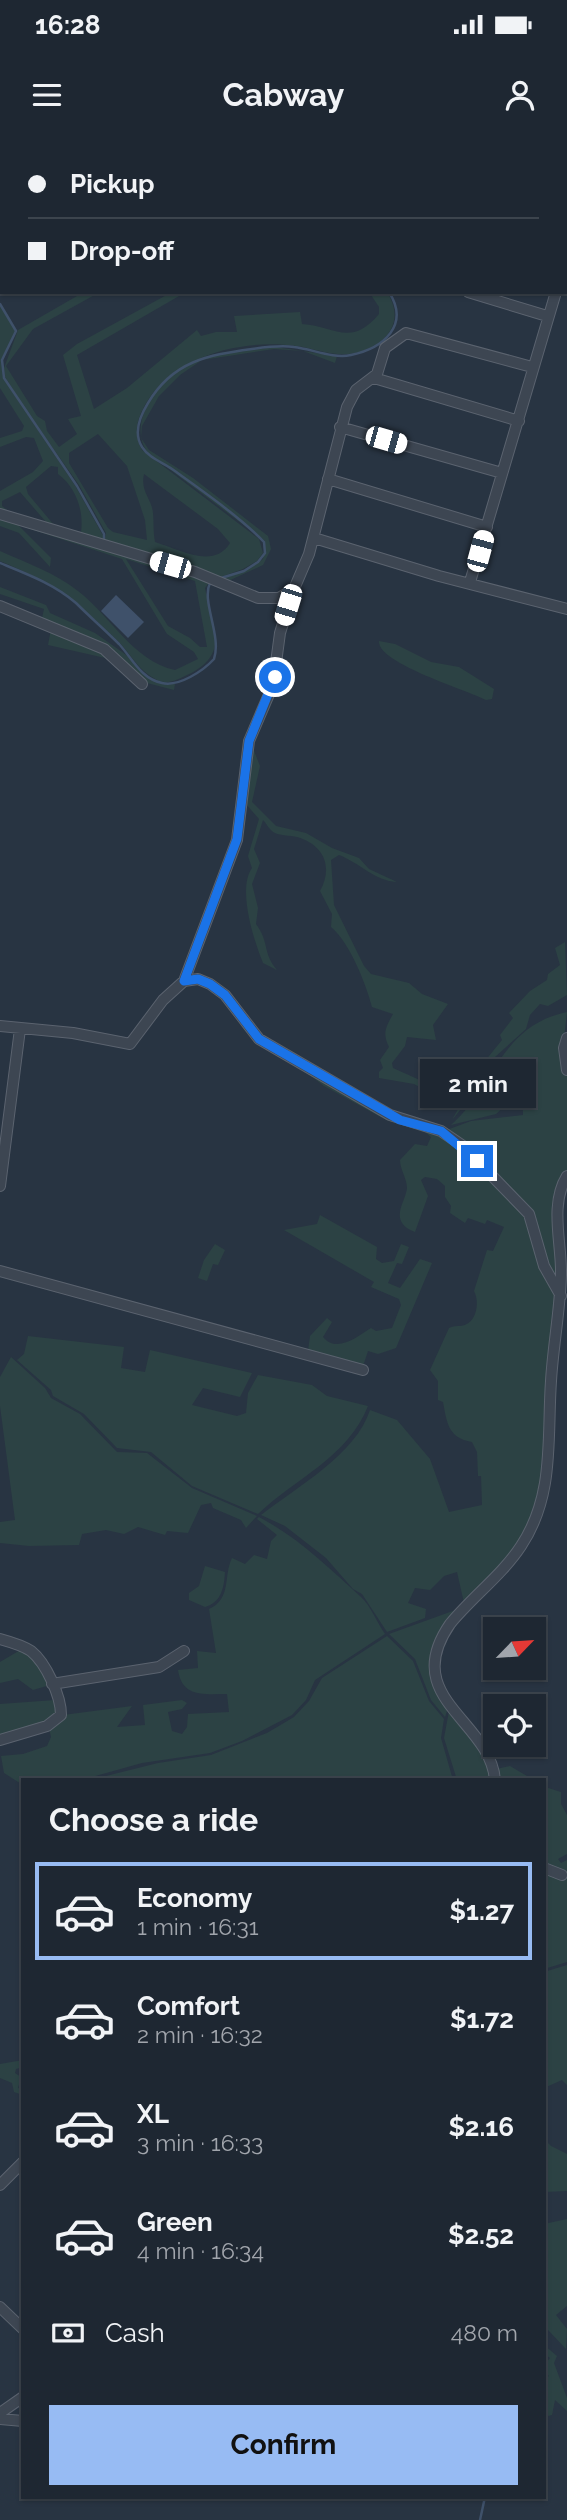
<!DOCTYPE html>
<html lang="en">
<head>
<meta charset="utf-8">
<style>
  body { margin:0; font-family:Raleway,sans-serif; background:#2b333e; color:#f1f3f6; height:100vh; display:flex; flex-direction:column; font-size:26px; white-space:nowrap }
  * { box-sizing:border-box; margin:0 }
  p { font-size:23px; color:#a1a5ac }
  .icon { flex:none; width:38px; height:38px; fill:none; stroke:currentColor; stroke-width:2; stroke-linecap:round; stroke-linejoin:round }
  .map { position:relative; flex:1; overflow:hidden }
  .side { position:absolute; left:21px; top:1638px; width:525px; height:721px; display:flex; flex-direction:column; background:#1e2732; border-radius:0px; box-shadow:0 2px 5px #0004,0 0 0 2px #3c444d }
  .side>* { flex:none }
  .banner { position:absolute; left:0px; top:0px; width:567px; height:154px; box-shadow:0 2px 5px #0004,0 0 0 2px #3c444d; display:grid; align-content:center; height:154px; padding:0 28px; background:#1e2732 }
  .needle { width:46px; rotate:65deg }
  .controls { position:absolute; left:483px; top:1477px; display:grid; gap:14px }
  .controls a { display:grid; place-items:center; width:63px; height:63px; border-radius:0px; background:#1e2732; box-shadow:0 2px 5px #0004,0 0 0 2px #3c444d; font-size:35px }
  .end { position:absolute; width:32px; height:32px; margin:-16px; border:9px solid #1a73e8; background:#fff; box-shadow:0 0 0 4px #fff }
  .from { border-radius:50% }
  .bubble { position:absolute; height:49px; border-radius:0px; background:#1e2732; box-shadow:0 2px 5px #0004,0 0 0 2px #3c444d; font-size:23px; font-weight:700; line-height:49px; text-align:center }
  .car { position:absolute; width:21px; height:42px; margin:-21px -10px; border-radius:9px; box-shadow:0 0 5px 2px #0007; background:linear-gradient(#fff 24%,#345 0 40%,#fff 0 76%,#345 0 86%,#fff 0) }
  .banner b { display:flex; align-items:center; gap:24px; height:66px; font-size:26px }
  .banner b+b { border-top:2px solid #3c444d }
  .banner i { width:18px; height:18px; background:#f1f3f6 }
  ul { padding:0; list-style:none }
  li { display:flex; align-items:center; gap:21px; height:98px; margin:0 14px 10px; padding:0 14px; border:4px solid transparent; border-radius:0px }
  li div { flex:1 }
  li b { display:block; font-size:26px }
  li em { font-style:normal; font-weight:700 }
  li.selected { border-color:#97bbf3 }
  li>.icon { width:63px; height:63px; stroke-width:1.5 }
  h2 { padding:0 28px; font-size:32px; line-height:84px }
  .pay { display:flex; align-items:center; gap:18px; height:77px; padding:0 28px; font-size:26px }
  .pay p { margin-inline-start:auto }
  .cta { display:flex; gap:14px; margin-top:auto; padding:14px 28px }
  .cta a { flex:1; height:80px; border-radius:0px; background:#97bbf3; color:#111; font-size:28px; font-weight:700; line-height:80px; text-align:center }
  .status { display:flex; justify-content:space-between; align-items:center; height:49px; padding:0 35px; background:#1e2732; direction:ltr }
  .status svg { height:19px; fill:currentColor }
  header { display:flex; justify-content:space-between; align-items:center; height:91px; padding:0 28px; background:#1e2732; font-size:32px; font-weight:700 }
  .map>svg:first-child { display:block }
  .green { fill:#2c4244; fill-rule:evenodd }
  .water { fill:#3f516a }
  .lines { fill:none; stroke-linecap:round; stroke-linejoin:round }
  .stream { stroke:#3f516a; stroke-width:2.5 }
  .minor-casing { stroke:#5b636f; stroke-width:12 }
  .minor { stroke:#3d4652; stroke-width:10 }
  .route { stroke:#1a73e8; stroke-width:9 }
</style>
</head>
<body>
<div class="status"><b>16:28</b><svg viewBox="0 0 49 12"><path d="M0 12V9h3v3zM5 12V6h3v6zM10 12V3h3v9zM15 12V0h3v12zM26 1h20v11H26zM47 4h2v5h-2z"/></svg></div>
<header><svg class="icon" aria-label="menu" viewBox="0 0 24 24"><path d="M4 6h16M4 12h16M4 18h16"/></svg>Cabway<svg class="icon" aria-label="person" viewBox="0 0 24 24"><circle cx="12" cy="8" r="4"/><path d="M4 21q1-7 8-7t8 7"/></svg></header>
<div class="map">
<svg width="567" height="2380" viewBox="0 0 567 2380">
  <rect width="100%" height="100%" fill="#283442"/>
  <!-- green -->
  <path class="green" d="M84,152H100L33,189L6,226L37,276L45,281L47,291L59,307L77,294L68,279L81,276L63,215L77,204L172,152H186L77,215L94,269L127,248L197,190L201,196L216,192H237L234,176L300,172L302,184C334,186 351,208 379,174V167L369,152H387C408,185 382,209 349,214C331,216 313,208 296,206C244,199 178,214 148,260C138,276 132,292 142,310L259,399L263,413L257,421L243,429L218,438L0,373V351L33,332L43,321L34,298L26,297L0,307V298L22,291L24,286L0,248V166L15,191L1,220L3,238L76,347L105,399L106,393L79,345L23,266L5,237L4,228L18,190ZM98,294L127,326L145,380L147,400L113,392L108,388L69,323V313ZM51,326L58,327V334C76,347 84,371 81,392L54,385L28,354L26,347ZM144,334L218,389L230,403C214,430 178,409 155,402C153,391 154,383 153,373C152,359 140,352 144,334ZM20,352L46,382L47,384L11,373L2,366V361Z
    M275,207L337,216L335,223L303,211L274,209L202,220L180,235L159,256L142,286L141,298L149,310L193,338L268,396L271,409L263,425L226,442L221,439L245,431L263,419L265,401L148,313C122,277 170,227 204,217C226,210 252,210 275,207Z
    M0,377L211,440L205,448C213,488 231,514 187,535C177,540 168,545 157,540C140,532 131,515 119,502C76,461 56,444 0,421V411C27,423 55,433 78,451C110,475 133,521 175,530L198,519L194,512L167,494L122,419L18,385L51,418L50,427L19,393L0,386ZM126,419L195,441L207,507H200L190,498L168,486Z
    M0,447L46,465L50,473L95,493L125,514L151,540L175,544L174,550L143,542L120,519L42,478L44,469L0,454Z
    M51,489L114,520L48,505Z
    M379,501L395,504L431,522L459,527L494,549L492,559L486,560C467,550 377,523 379,501Z
    M251,603L260,626L252,662L276,686L306,693L332,708L359,718L369,729L397,742C375,741 360,723 339,715L331,720L334,765L364,826L371,834L409,843L422,854L448,864L433,885L436,900L407,897L405,906L392,923L393,928L422,941L429,952L414,944L379,938V932L383,928L380,920L389,907C382,893 386,887 393,874L372,867C366,844 350,803 331,787L332,774L320,751C333,728 325,705 297,697C290,695 281,696 275,693C269,690 267,684 263,680L254,709L260,723L252,744L258,768L256,784C270,803 262,812 277,830L263,823C254,801 237,749 252,728L248,716L259,679L244,662Z
    M565,802L567,855L548,866L540,864L530,875L526,889L495,917L475,952L452,980L485,921L502,900L500,895L513,878L509,873L530,851L547,840L548,834L560,825L555,808Z
    M567,872L562,917L567,937V1034L557,1052L558,1144L544,1123L533,1079L444,991L471,981L523,975L522,951L508,950L505,966L496,974L451,985C495,946 500,886 567,872Z
    M250,892L362,962L451,999L520,1066L555,1149L549,1276L539,1352L522,1401L464,1463L457,1432L444,1436L430,1450L415,1448L408,1463L426,1469L425,1478L387,1492L362,1454L353,1449L326,1418L285,1386L261,1375C297,1347 356,1314 370,1270L397,1280L430,1319L449,1372L482,1365L481,1336H478L477,1312L472,1302C448,1298 447,1283 443,1262L438,1260V1241L430,1230L449,1188C453,1186 457,1186 461,1186C477,1184 480,1162 474,1151L487,1110L493,1111L504,1087L487,1080L485,1084L468,1078L465,1083L450,1073L451,1066L445,1057V1046L437,1039L425,1037L421,1040L428,1056L415,1092C387,1081 406,1062 407,1048C407,1039 400,1029 400,1020L415,1004L427,1006L431,997L425,992L386,980L324,946L299,927L255,903Z
    M320,1075L377,1107L376,1119L382,1123L394,1121L401,1104L409,1107L402,1124L397,1123L388,1143L400,1148L420,1119L432,1123L396,1208L378,1214L368,1211L363,1226L308,1211L310,1196L327,1178L332,1182L323,1197C337,1214 358,1196 371,1188L376,1191L392,1188L401,1165L399,1159L371,1147L374,1142L284,1090L317,1084Z
    M215,1104L225,1110L218,1125L213,1124L207,1141L198,1138L204,1120Z
    M28,1196L124,1207L121,1228L145,1232L150,1210L252,1233L240,1257L203,1248L192,1265L237,1276L246,1273L248,1253L258,1235L312,1245L327,1256L368,1266C348,1317 296,1338 258,1374L192,1346L151,1312L117,1308L84,1274L53,1256L51,1250L17,1220L24,1214Z
    M11,1217L45,1248L51,1258L80,1274L117,1312L147,1313L192,1348L257,1376L246,1388L241,1380L213,1368L211,1363L201,1365L188,1393L167,1391L165,1395L138,1387L124,1394L106,1390L82,1394L79,1405L29,1406L0,1403V1382L15,1380L0,1266V1237Z
    M259,1377C299,1398 329,1428 361,1457C371,1466 377,1483 385,1494L315,1540L306,1560L292,1575L242,1601L210,1613L142,1623L81,1640H23V1645L4,1633L1,1616L23,1614L47,1606L51,1597L49,1588L63,1575L132,1566L117,1587L145,1585L143,1565L182,1560L187,1563L182,1569L168,1572L172,1591L182,1594L187,1587L188,1574L229,1572L227,1554C205,1554 182,1558 178,1530L198,1528L197,1511L216,1513L209,1469C232,1459 223,1436 232,1418L245,1424L254,1415L267,1419L271,1401L277,1395L257,1379Z
    M205,1426L225,1432C224,1447 222,1462 205,1467L189,1460V1453L199,1446Z
    M461,1468L434,1520L448,1568L445,1577L431,1560L415,1519L389,1494Z
    M387,1496L413,1521L429,1561L444,1579L441,1598L453,1640H90L158,1623L211,1615L267,1593L294,1577L309,1561L322,1538Z
    M22,1509L30,1513L50,1545L33,1550L18,1539L0,1543V1522Z
    M55,1560L57,1578L0,1598V1564Z
    M449,1571L480,1605L493,1640H457L444,1598Z
    M510,1626L527,1636H545V1647L561,1652V1664L567,1675V1714L558,1719L561,1723L567,1720V1822L544,1829V1640H497L496,1629Z
    M567,1825V1945L562,1940L544,1948V1832Z
    M23,1920V1927L16,1929L15,1933L21,1937L18,1948L23,1949V1955L14,1952L12,1943L0,1938V1924Z
    M544,1999L551,2006L567,2014V2051L544,2052Z
    M567,2079V2166L556,2175L567,2189L566,2209L548,2190L544,2195V2084Z
    M544,2205L557,2216L554,2223L567,2258V2271L555,2260L552,2275L544,2277V2239L549,2236L544,2231V2225L550,2218L544,2213Z"/>
  <!-- water -->
  <path class="water" d="M116,455L144,482L128,498L101,471Z"/>
  <g class="lines">
    <!-- stream -->
    <path class="stream" d="M58,2L62,0
      M0,26V29
      M565,73L567,72
      M0,164L16,191L2,220L4,238L77,346L104,394V399
      M0,423C27,434 54,444 76,463C90,477 105,490 119,504C132,518 141,539 162,543C179,547 203,531 214,519C222,496 201,461 210,443
      M221,438L244,431L258,422L265,413L264,402C239,376 201,350 172,329C162,322 149,318 142,307C133,293 140,276 148,263C173,221 208,215 252,209C266,207 280,205 294,207C312,209 333,219 351,215C384,208 410,185 389,152
      M480,2380L485,2357"/>
    <defs>
      <path id="minor" d="M507,0L508,2
        M468,152L547,176
        M374,238L519,281
        M340,287L502,333
        M328,339L487,387
        M0,374L195,432L258,458H279L294,449L309,414L347,267L356,250L377,234L385,208L406,193L532,227
        M314,398L439,436L567,469
        M470,442L556,152
        M0,466L104,509L142,544
        M184,841L237,700L249,601L273,545L280,493L293,451
        M0,886L73,893L130,904L163,860L184,841L198,839L210,844L225,855L259,899L390,975L441,991L463,1006L529,1074L544,1126L561,1156
        M567,898L564,908L567,930
        M0,1046L20,889
        M0,1131L363,1230
        M0,1499C11,1502 22,1505 31,1511C46,1523 61,1556 61,1575L47,1586L0,1600
        M52,1544L159,1527L184,1511
        M495,1640C490,1580 399,1558 450,1484C472,1457 502,1435 521,1406C555,1355 547,1298 551,1241C553,1206 560,1171 561,1135C562,1104 549,1065 567,1036
        M544,1728L562,1735
        M0,2045L23,2022
        M0,2167L23,2189
        M0,2273L23,2257
        M0,2279L23,2281"/>
    </defs>
    <!-- minor casing -->
    <use href="#minor" class="minor-casing"/>
    <!-- minor -->
    <use href="#minor" class="minor"/>
  </g>
  <g class="lines">
    <!-- route -->
    <path class="route" d="M275,537L249,601L237,699L184,841L198,839L210,844L225,855L259,899L400,980L441,991L477,1021"/>
  </g>
</svg>
<div class="controls">
<a><svg class="needle" viewBox="-14 -14 28 28"><path d="M0-13l5 13h-10z" fill="#e53935"/><path d="M0 13l5-13h-10z" fill="#a1a5ac"/></svg></a>
<a><svg class="icon" aria-label="locate" viewBox="0 0 24 24"><circle cx="12" cy="12" r="6"/><path d="M12 2v4M12 18v4M2 12h4M18 12h4"/></svg></a>
</div>
<i class="end from" style="left:275px;top:537px"></i>
<i class="end" style="left:477px;top:1021px"></i>
<div class="bubble" style="left:420px;top:919px;width:116px">2 min</div>
<i class="car" style="left:386px;top:300px;rotate:106deg"></i>
<i class="car" style="left:480px;top:411px;rotate:15deg"></i>
<i class="car" style="left:170px;top:425px;rotate:286deg"></i>
<i class="car" style="left:288px;top:465px;rotate:197deg"></i>
<div class="banner">
<b><i class="from"></i>Pickup</b>
<b><i></i>Drop-off</b>
</div>
<section class="side">
<h2>Choose a ride</h2>
<ul>
<li class="selected"><svg class="icon" aria-label="car" viewBox="0 0 24 24"><path d="M5 17H2v-5l4-1 3-4h7l3 4 3 1v5h-3M9 17h6M6 11h13"/><circle cx="7" cy="17" r="2"/><circle cx="17" cy="17" r="2"/></svg><div><b>Economy</b><p>1 min · 16:31</p></div><em>$1.27</em></li>
<li><svg class="icon" aria-label="car" viewBox="0 0 24 24"><path d="M5 17H2v-5l4-1 3-4h7l3 4 3 1v5h-3M9 17h6M6 11h13"/><circle cx="7" cy="17" r="2"/><circle cx="17" cy="17" r="2"/></svg><div><b>Comfort</b><p>2 min · 16:32</p></div><em>$1.72</em></li>
<li><svg class="icon" aria-label="car" viewBox="0 0 24 24"><path d="M5 17H2v-5l4-1 3-4h7l3 4 3 1v5h-3M9 17h6M6 11h13"/><circle cx="7" cy="17" r="2"/><circle cx="17" cy="17" r="2"/></svg><div><b>XL</b><p>3 min · 16:33</p></div><em>$2.16</em></li>
<li><svg class="icon" aria-label="car" viewBox="0 0 24 24"><path d="M5 17H2v-5l4-1 3-4h7l3 4 3 1v5h-3M9 17h6M6 11h13"/><circle cx="7" cy="17" r="2"/><circle cx="17" cy="17" r="2"/></svg><div><b>Green</b><p>4 min · 16:34</p></div><em>$2.52</em></li>
</ul>
<div class="pay"><svg class="icon" aria-label="cash" viewBox="0 0 24 24"><path d="M3 7h18v10H3z"/><circle cx="12" cy="12" r="2"/></svg>Cash<p>480 m</p></div>
<div class="cta"><a>Confirm</a></div>
</section>
</div>
</body>
</html>
